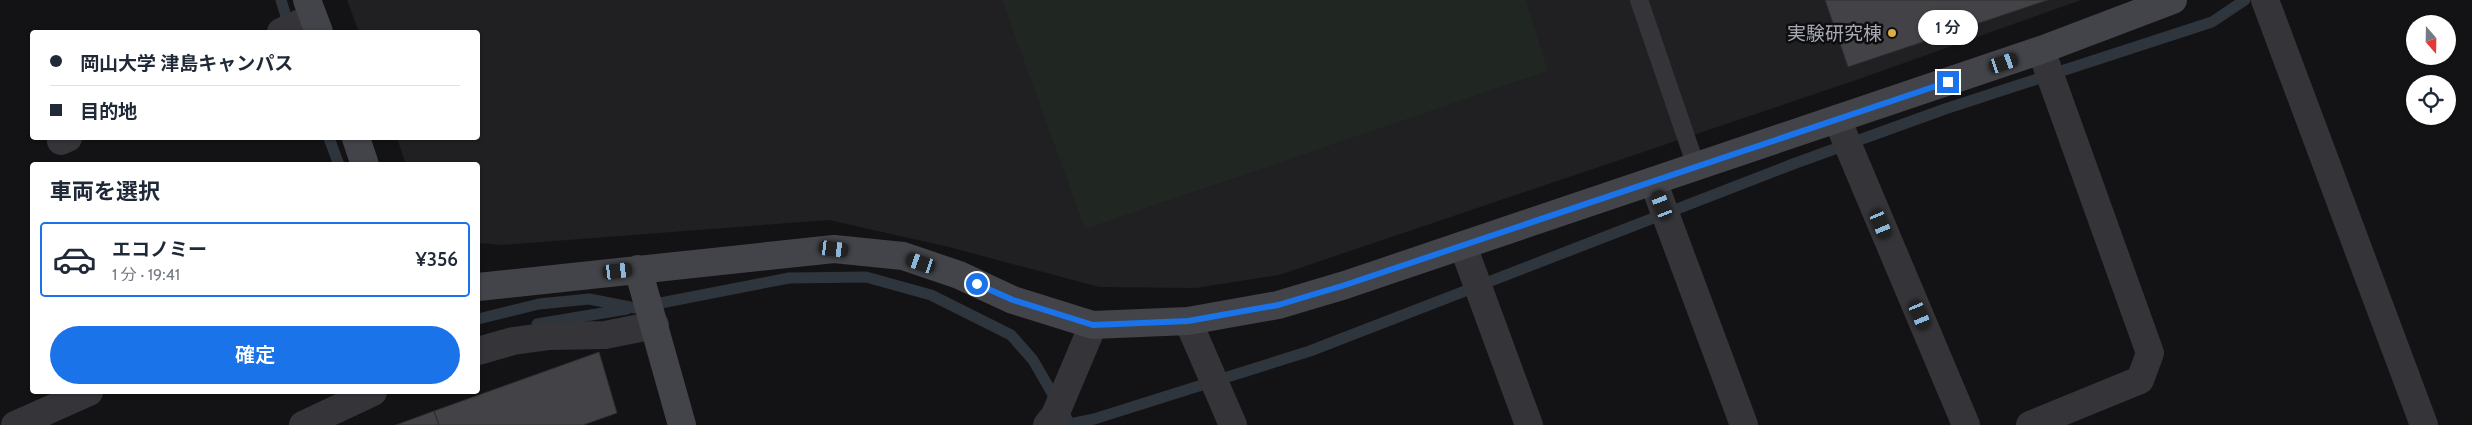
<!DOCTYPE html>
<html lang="ja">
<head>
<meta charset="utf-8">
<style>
  body { margin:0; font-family:Cabin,"Noto Sans JP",sans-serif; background:#f2f2f3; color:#1f2937; height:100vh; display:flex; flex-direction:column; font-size:19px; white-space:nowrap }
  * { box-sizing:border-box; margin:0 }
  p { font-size:16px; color:#747a83 }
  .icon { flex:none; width:28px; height:28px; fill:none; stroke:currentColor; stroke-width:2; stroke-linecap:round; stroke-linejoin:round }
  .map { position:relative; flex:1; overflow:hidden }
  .sheet { position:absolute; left:30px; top:162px; width:450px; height:232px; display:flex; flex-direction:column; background:#fff; border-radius:5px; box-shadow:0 1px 4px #0004 }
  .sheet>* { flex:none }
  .guide { position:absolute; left:30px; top:30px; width:450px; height:110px; border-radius:5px; box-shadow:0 1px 4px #0004; display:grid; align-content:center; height:110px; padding:0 20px; background:#fff }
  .needle { width:32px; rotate:160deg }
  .controls { position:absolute; left:2406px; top:15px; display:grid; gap:10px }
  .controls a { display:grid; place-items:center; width:50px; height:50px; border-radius:50%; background:#fff; box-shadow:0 1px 4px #0004; font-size:25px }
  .end { position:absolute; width:22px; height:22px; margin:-11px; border:6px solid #1a73e8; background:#fff; box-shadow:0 0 0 2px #fff }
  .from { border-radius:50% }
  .bubble { position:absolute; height:35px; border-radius:18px; background:#fff; box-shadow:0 1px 4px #0004; font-size:16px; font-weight:600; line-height:35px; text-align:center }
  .car { position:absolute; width:15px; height:30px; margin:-15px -8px; border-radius:6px; box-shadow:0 0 4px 1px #0007; background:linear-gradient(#222 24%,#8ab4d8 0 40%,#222 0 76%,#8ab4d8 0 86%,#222 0) }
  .guide b { display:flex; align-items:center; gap:18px; height:48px; font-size:19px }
  .guide b+b { border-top:1px solid #e0e1e3 }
  .guide i { width:12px; height:12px; background:#1f2937 }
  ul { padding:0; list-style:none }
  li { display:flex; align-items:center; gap:15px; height:75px; margin:0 10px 8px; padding:0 10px; border:2px solid #e0e1e3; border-radius:5px }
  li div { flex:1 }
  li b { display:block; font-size:19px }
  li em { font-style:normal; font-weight:600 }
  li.on { border-color:#1a73e8 }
  li>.icon { width:45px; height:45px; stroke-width:1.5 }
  h2 { padding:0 20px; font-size:22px; line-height:60px }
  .button { display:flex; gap:10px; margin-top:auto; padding:10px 20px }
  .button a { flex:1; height:58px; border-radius:30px; background:#1a73e8; color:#fff; font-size:20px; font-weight:600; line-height:58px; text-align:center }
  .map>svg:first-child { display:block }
  .built { fill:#201f22 }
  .pitch { fill:#202621 }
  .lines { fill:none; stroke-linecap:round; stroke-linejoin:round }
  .stream { stroke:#2e353c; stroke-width:11 }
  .building { fill:#434347; stroke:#2e2e30 }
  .lane { stroke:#353539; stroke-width:18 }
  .street { stroke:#353539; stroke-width:28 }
  .secondary { stroke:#434449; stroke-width:28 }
  .route { stroke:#1a73e8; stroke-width:6 }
  .poi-dot { fill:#dcae44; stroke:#0e0e10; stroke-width:2 }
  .labels { text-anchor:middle; stroke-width:5; stroke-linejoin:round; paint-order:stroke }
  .poi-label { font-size:19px; fill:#a7aab3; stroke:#0e0e10; text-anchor:end }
</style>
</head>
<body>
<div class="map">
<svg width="2472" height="425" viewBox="0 0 2472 425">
  <rect width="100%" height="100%" fill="#131315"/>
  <!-- built -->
  <path class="built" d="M347,0H2081L1862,78L1279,275L1196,288L1099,287L949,247L829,220L501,245L478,243V165H406L397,138H478V32H359Z"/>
  <!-- pitch -->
  <path class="pitch" d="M1002,0H1526L1548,71L1085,229Z"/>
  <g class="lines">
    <!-- stream -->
    <path class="stream" d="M281,0L290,29
      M329,138L339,165
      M478,319L539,304L589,299L635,308L789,278L866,277L931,295L1011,335L1033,360L1070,424L1094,419L1310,351L1793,164L1945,109L2212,22L2245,0
      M537,324L627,309"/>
  </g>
  <!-- building -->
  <path class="building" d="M1825,0H2048L1848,67Z
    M599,352L617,413L583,425H439L434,411Z
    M434,411L439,425H396Z"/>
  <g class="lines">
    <!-- lane -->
    <path class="lane" d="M1639,0L1696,166"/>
    <!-- street -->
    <path class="street" d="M2265,0L2424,425
      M281,32L313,17
      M1837,119L1966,425
      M61,141L68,138
      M1653,181L1744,425
      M1463,246L1529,425
      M1188,321L1233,425
      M478,351L513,341L550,336L605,335L655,325
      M15,425L89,392
      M303,425L373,392
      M1047,425L1055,415L1093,325
      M2030,425L2140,380L2150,353L2041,50"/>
    <!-- secondary -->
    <path class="secondary" d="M307,0L319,32
      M356,138L365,165
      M638,269L682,425
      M478,287L834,249L903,256L959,275L1013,300L1093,325L1188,321L1278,305L1345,285L2041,50L2173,0"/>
  </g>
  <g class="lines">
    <!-- route -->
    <path class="route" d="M977,284L1013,300L1093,325L1188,321L1278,305L1345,285L1948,82"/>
  </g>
  <!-- markers -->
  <circle class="poi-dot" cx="1892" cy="33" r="5"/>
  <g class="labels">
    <!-- poi labels -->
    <g class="poi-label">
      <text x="1882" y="40">実験研究棟</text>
    </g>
  </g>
</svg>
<div class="controls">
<a><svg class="needle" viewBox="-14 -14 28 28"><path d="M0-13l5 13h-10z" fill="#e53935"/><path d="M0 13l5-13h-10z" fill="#747a83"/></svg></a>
<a><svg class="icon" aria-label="locate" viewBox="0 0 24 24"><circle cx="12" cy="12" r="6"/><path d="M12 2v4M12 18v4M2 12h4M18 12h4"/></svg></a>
</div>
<i class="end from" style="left:977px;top:284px"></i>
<i class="end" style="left:1948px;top:82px"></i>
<div class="bubble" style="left:1918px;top:10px;width:60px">1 分</div>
<i class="car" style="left:2004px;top:63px;rotate:71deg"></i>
<i class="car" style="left:1662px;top:205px;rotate:339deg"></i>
<i class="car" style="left:1881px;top:224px;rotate:157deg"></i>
<i class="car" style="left:834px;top:249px;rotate:97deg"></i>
<i class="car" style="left:921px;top:263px;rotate:289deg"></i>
<i class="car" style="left:618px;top:271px;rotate:83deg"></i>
<i class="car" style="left:1920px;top:315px;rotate:157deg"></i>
<div class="guide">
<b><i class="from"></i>岡山大学 津島キャンパス</b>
<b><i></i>目的地</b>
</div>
<section class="sheet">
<h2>車両を選択</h2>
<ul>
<li class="on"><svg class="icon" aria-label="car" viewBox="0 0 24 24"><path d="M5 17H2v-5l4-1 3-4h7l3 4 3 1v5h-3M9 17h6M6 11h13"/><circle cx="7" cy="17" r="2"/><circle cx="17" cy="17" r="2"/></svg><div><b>エコノミー</b><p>1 分 · 19:41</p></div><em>¥356</em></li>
</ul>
<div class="button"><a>確定</a></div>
</section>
</div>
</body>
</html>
